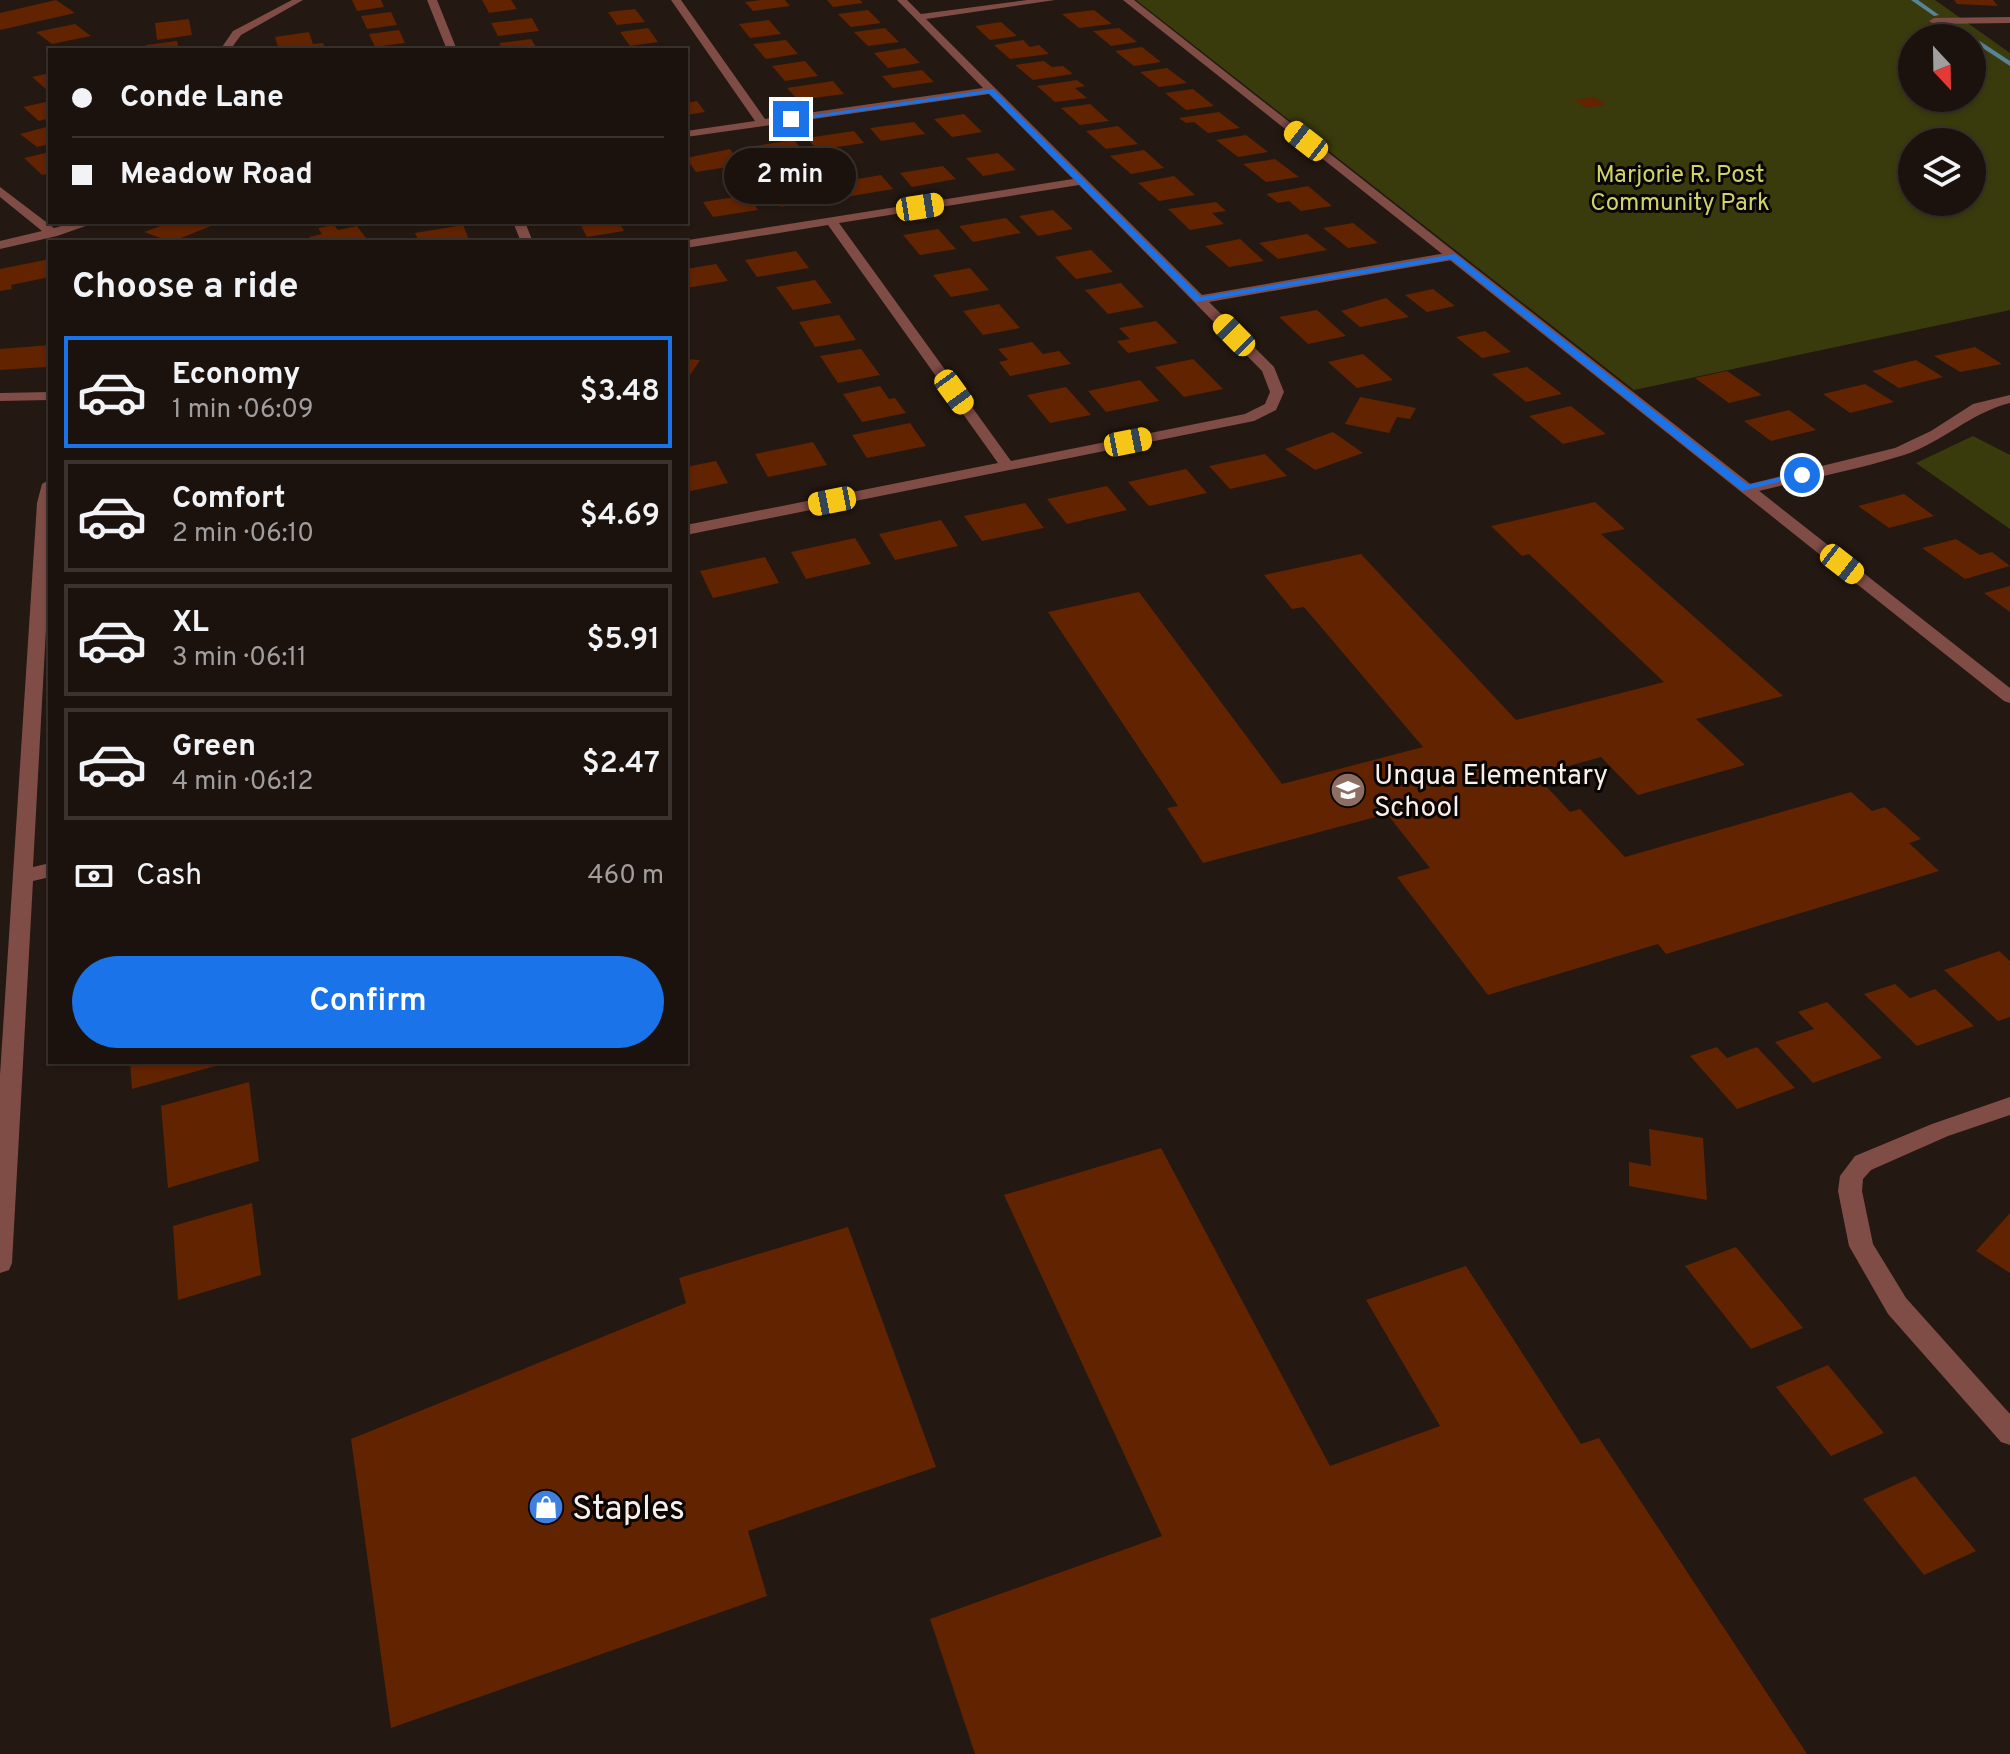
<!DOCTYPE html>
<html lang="en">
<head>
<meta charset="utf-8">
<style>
  body { margin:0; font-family:Overpass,sans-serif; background:#241b17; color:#f1f3f6; height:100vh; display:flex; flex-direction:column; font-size:30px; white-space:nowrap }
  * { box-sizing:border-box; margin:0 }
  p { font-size:26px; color:#a09e9e }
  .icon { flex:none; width:44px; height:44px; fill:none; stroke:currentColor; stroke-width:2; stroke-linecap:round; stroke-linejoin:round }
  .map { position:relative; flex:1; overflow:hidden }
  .sheet { position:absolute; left:48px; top:240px; width:640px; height:824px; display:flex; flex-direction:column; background:#1b120e; border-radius:0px; box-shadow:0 2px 6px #0004,0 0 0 2px #39322e }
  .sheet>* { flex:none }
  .top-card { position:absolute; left:48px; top:48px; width:640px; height:176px; border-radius:0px; box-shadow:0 2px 6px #0004,0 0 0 2px #39322e; display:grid; align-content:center; height:176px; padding:0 24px; background:#1b120e }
  .needle { width:52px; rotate:158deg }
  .fabs { position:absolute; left:1898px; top:24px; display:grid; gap:16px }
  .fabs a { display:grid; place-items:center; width:88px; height:88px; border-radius:50%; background:#1b120e; box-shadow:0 2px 6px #0004,0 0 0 2px #39322e; font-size:40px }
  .end { position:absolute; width:36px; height:36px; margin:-18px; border:10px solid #1a73e8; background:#fff; box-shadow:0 0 0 4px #fff }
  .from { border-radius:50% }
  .bubble { position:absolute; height:56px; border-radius:28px; background:#1b120e; box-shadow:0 2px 6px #0004,0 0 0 2px #39322e; font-size:26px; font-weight:600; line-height:56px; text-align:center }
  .car { position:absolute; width:24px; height:48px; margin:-24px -12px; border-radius:10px; box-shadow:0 0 6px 2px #0007; background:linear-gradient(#f5c518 24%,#345 0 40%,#f5c518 0 76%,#345 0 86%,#f5c518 0) }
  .top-card b { display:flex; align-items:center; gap:28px; height:76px; font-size:30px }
  .top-card b+b { border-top:2px solid #39322e }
  .top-card i { width:20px; height:20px; background:#f1f3f6 }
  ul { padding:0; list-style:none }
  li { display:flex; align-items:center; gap:24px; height:112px; margin:0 16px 12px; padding:0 8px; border:4px solid #39322e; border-radius:0px }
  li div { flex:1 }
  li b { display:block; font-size:30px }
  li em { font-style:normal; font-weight:600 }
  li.selected { border-color:#1a73e8 }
  li>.icon { width:72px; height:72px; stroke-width:1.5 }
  h2 { padding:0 24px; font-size:36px; line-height:96px }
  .pay { display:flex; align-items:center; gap:20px; height:88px; padding:0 24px; font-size:30px }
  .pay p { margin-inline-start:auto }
  .action { display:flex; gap:16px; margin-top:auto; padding:16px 24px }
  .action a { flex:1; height:92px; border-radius:48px; background:#1a73e8; color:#fff; font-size:32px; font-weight:600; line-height:92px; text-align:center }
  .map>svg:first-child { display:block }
  .green { fill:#3a3b0c; fill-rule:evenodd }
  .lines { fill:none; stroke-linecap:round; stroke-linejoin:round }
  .stream { fill:#588296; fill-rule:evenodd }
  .building { fill:#612300 }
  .minor { fill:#804c46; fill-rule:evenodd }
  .tertiary { fill:#804c46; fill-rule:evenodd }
  .route { fill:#1a73e8 }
  .labels { text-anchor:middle; stroke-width:6; stroke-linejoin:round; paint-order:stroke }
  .far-park-label { font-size:24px; fill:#cfd369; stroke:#090503 }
  .poi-label { font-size:28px; fill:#f8efeb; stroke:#090503; text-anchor:start }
  .near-poi-label { font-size:34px; fill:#f8efeb; stroke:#090503; text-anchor:start }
</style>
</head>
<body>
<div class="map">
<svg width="2010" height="1754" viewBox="0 0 2010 1754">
  <rect width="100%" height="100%" fill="#241812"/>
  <!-- green -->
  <path class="green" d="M1136,0H1935L2010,53V310L1634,390ZM1912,38H1972V98H1912ZM1912,142H1972V202H1912Z
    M1973,436L2010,455V529L1916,463Z"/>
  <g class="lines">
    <!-- stream -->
    <path class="stream" d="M1911,0H1918L1939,15L1934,16Z
      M1950,24H1954L2010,61V66L1972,41V38H1966L1950,26Z"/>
  </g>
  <!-- building -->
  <path class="building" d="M56,0L75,13L0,30V13Z
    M352,0H381L384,7L357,11Z
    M482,0H511L517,9L489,13Z
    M761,0H785L790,6L753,11L745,2Z
    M827,0H860L863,3L833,7Z
    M1954,0H1993L1998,6L1957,4Z
    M635,9L645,22L617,25L608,12Z
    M868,10L881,23L851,27L838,14Z
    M1094,10L1112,24L1079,28L1062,14Z
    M391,12L397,25L367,29L361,16Z
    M532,18L539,31L498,36L491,23Z
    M189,19L192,35L157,40L155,23Z
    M769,20L781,34L750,38L739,24Z
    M1001,22L1017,36L990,40L975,26Z
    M75,24L91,36L52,44L36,32Z
    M648,28L658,42L630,46L620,32Z
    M885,28L899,42L868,46L854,32Z
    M1119,28L1137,42L1111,46L1093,31Z
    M399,30L405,43L375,47L369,34Z
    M309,32L313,44L323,43L325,48L279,50L275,37Z
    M531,39L538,50H503L499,43Z
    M786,40L798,54L766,59L753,44Z
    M1023,40L1030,47L1039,45L1049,54L1010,59L994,45Z
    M177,41L179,50H147L146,45Z
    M1142,47L1161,62L1134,66L1115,51Z
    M905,48L920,63L888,68L874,53Z
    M805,61L818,76L785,81L772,66Z
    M1044,61L1052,67L1063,66L1073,74L1033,80L1015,65Z
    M1167,68L1187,83L1159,87L1140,72Z
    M922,70L934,82L893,88L882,76Z
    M50,73L48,91L32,77Z
    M1077,80L1085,86L1075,88L1087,98L1055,102L1037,86Z
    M833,81L844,94L798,100L787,88Z
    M1193,89L1214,106L1186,110L1165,93Z
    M1594,97L1606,105L1586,108L1574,100Z
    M50,101V118L39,121L23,107Z
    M697,101L705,112L686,115V103Z
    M1090,104L1109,121L1080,125L1061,108Z
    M1219,112L1240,128L1208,133L1194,122L1186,123L1179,118Z
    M964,114L982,132L952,137L934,119Z
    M914,122L925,134L881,141L870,128Z
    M50,126V144L37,147L20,134Z
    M1118,126L1138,144L1106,149L1086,131Z
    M854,131L864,143L817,150L807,138Z
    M1246,135L1268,152L1238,157L1216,140Z
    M794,140L804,152L758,159L748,147Z
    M730,149L741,165L696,172L686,158Z
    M1144,150L1164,168L1131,174L1110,156Z
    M50,152V173L42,175L24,158Z
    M998,153L1016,170L983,176L966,158Z
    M1275,159L1299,177L1266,182L1243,164Z
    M943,166L956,179L912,187L900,173Z
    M881,175L893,189L846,197L834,183Z
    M1174,176L1195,195L1159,201L1138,183Z
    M816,185L827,199L781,207L770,192Z
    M1308,186L1332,206L1301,211L1289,201L1278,203L1266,194Z
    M748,195L758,210L713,217L703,202Z
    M1216,202L1226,211L1212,213L1224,224L1190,230L1168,209Z
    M1053,210L1073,229L1038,236L1019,216Z
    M1006,218L1021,233L973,242L959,226Z
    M171,222H221L171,242L144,232Z
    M579,222H619L624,231L587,237Z
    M1353,223L1378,243L1348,248L1323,228Z
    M334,225L338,230L357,226L369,242H313L309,237L322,234L318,228Z
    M463,225L470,242H419L415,233Z
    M938,229L956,249L920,255L903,235Z
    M1307,234L1327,250L1278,259L1259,243Z
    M1240,239L1264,261L1229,267L1205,246Z
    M1091,250L1113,272L1076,279L1055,257Z
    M796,251L809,268L757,277L745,260Z
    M50,259V277L11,285L12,289L0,291V269Z
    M716,264L728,281L686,288V269Z
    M970,268L989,290L951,297L933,275Z
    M815,280L832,303L793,310L776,287Z
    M1121,283L1144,307L1108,314L1085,290Z
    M1433,289L1455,306L1427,312L1405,295Z
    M1386,298L1409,317L1360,327L1341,311Z
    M999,304L1020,328L983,335L963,311Z
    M1317,310L1346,336L1308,344L1279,317Z
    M839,315L856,340L815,347L799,322Z
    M1156,321L1178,343L1128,353L1117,341L1130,339L1119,328Z
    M1485,331L1511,352L1482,358L1456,337Z
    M1032,342L1043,354L1059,351L1071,364L1010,376L999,362L1008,360L998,349Z
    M50,345L46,367L0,370V349Z
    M1975,347L2002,364L1960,372L1934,356Z
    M861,349L880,375L838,383L820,356Z
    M1363,354L1393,380L1357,388L1328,362Z
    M686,359L700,360L686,381Z
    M1193,359L1223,389L1184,397L1155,367Z
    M1916,360L1943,377L1899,388L1872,371Z
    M1527,367L1562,394L1526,402L1492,374Z
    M1727,371L1762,395L1729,403L1695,378Z
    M1140,380L1159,401L1106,412L1088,391Z
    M1865,384L1894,402L1850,413L1823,394Z
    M880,386L889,399L895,398L906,413L862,422L843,394Z
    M1066,387L1091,415L1050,423L1027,395Z
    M1360,397L1416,408L1410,419L1397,417L1389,433L1345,424Z
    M1571,406L1606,434L1563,444L1529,416Z
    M1789,410L1816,430L1771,441L1744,421Z
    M910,423L926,446L867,458L852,435Z
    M1333,432L1363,453L1315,470L1285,449Z
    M813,442L827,465L768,477L755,454Z
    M1265,454L1287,476L1230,489L1209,466Z
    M716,461L728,483L686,492V467Z
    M1186,469L1207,493L1149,506L1128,482Z
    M1107,486L1127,510L1067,524L1047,499Z
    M1904,494L1934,516L1889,528L1858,506Z
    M1595,502L1625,529L1601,534L1783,696L1696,719L1745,765L1638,795L1601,757L1536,775L1570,812L1580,809L1625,857L1851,792L1872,811L1885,807L1921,839L1909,843L1939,871L1666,954L1658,944L1488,995L1397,877L1430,868L1387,814L1203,863L1167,808L1178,806L1048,612L1139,592L1282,784L1423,747L1304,607L1292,609L1264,575L1361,554L1516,720L1664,682L1529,554L1522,556L1491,526Z
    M1025,503L1044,528L982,541L964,516Z
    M941,520L958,546L895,560L879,534Z
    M855,538L871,564L806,579L791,552Z
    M1956,539L1980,555L1992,552L2010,566L1965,579L1922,548Z
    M765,557L779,583L713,598L700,571Z
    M2010,586V612L1984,593Z
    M1999,951L2010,961V1017L1998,1021L1944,970Z
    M1895,984L1910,998L1935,989L1974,1026L1917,1046L1864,994Z
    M1827,1002L1882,1058L1813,1083L1775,1042L1814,1029L1798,1012Z
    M1717,1047L1727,1058L1757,1047L1795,1088L1737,1109L1690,1056Z
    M130,1062H219V1065L132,1089Z
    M249,1082L259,1161L168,1188L161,1106Z
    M1649,1129L1703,1138L1707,1200L1629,1186V1162L1651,1166Z
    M1161,1148L1330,1466L1440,1426L1366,1300L1466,1266L1581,1444L1599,1438L1807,1754H975L930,1619L1162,1536L1004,1195Z
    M252,1203L261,1275L178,1300L173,1226Z
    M2010,1213V1273L1976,1251Z
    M848,1227L936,1467L748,1531L767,1596L391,1728L351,1439L686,1303L679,1278Z
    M1736,1247L1803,1328L1751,1349L1685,1266Z
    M1828,1365L1884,1433L1831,1456L1776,1387Z
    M1915,1476L1976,1551L1924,1575L1863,1499Z"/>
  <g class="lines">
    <!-- minor -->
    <path class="minor" d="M292,0H303L241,35L230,50H220L233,31Z
      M427,0H437L457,50H447Z
      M671,0H681L765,119L983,88L897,0H907L921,14L1027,0H1055L926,19L1202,295L1452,252L1458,256L1452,260L1209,302L1274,367L1284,392L1276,410L1254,421L686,535V525L998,463L828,225L686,248V242L682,241L1073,179L989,94L686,137V131L755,121ZM1079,185L1262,371L1270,392L1265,404L1245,414L1011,461L839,223Z
      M2010,17V23L1934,24L1929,21L1934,18Z
      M0,187L54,228L76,222H97L57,236L0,249V241L42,231L0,197Z
      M513,222H525L533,242H521Z
      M50,392V400L0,401V393Z
      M2010,395V403C1970,413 1943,442 1904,455C1853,471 1798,481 1746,494L1738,489L1741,486L1895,448L1931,431L1973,404Z
      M50,479V556L33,867L50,863V877L33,881L12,1263L9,1270L0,1273V1075L37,503L42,484Z
      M2010,1097V1115L1948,1136L1871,1170L1863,1179L1862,1191L1873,1244L1906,1298L2010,1414V1445L2001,1442L1888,1314L1849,1246L1838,1191L1840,1176L1855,1156L1932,1124Z"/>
    <!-- tertiary -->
    <path class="tertiary" d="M1123,0H1134L2010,688V703L2004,701Z"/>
  </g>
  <!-- route -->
  <path class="route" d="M993,89L1201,297L1455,254L1748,485L1802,472L1807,475L1742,491L1451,259L1196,302L989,93L791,121L787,119Z"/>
  <!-- icons -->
  <defs>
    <symbol id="school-disc" viewBox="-11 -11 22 22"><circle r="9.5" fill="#8d6e63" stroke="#090503"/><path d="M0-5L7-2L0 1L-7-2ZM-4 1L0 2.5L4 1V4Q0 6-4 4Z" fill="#fff"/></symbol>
    <symbol id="shop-disc" viewBox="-11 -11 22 22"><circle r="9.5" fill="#3f7fe0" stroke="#090503"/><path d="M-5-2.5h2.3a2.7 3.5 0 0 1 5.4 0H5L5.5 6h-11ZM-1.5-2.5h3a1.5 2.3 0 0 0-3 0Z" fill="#fff"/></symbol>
  </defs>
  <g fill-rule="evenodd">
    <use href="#school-disc" x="1328" y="770" width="40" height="40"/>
    <use href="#shop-disc" x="526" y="1487" width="40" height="40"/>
  </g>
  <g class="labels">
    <!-- far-park labels -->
    <g class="far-park-label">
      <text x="1680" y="182">Marjorie R. Post<tspan x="1680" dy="28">Community Park</tspan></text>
    </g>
    <!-- poi labels -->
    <g class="poi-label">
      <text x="1374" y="784">Unqua Elementary<tspan x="1374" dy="32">School</tspan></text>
    </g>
    <!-- near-poi labels -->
    <g class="near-poi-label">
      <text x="572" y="1519">Staples</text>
    </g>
  </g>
</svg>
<div class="fabs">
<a><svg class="needle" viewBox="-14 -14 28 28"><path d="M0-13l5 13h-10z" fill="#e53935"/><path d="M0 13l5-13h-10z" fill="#a09e9e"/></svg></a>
<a><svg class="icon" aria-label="layers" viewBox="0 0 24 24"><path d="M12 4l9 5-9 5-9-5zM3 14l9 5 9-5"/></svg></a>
</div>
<i class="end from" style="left:1802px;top:475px"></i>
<i class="end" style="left:791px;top:119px"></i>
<div class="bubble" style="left:724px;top:148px;width:132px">2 min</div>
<i class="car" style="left:1306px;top:141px;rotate:308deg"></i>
<i class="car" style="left:920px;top:207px;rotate:81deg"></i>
<i class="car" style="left:1234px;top:335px;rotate:315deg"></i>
<i class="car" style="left:954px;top:392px;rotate:144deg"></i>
<i class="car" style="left:1128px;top:442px;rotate:79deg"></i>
<i class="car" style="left:832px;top:501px;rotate:259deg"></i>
<i class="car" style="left:1842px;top:564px;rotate:128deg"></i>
<div class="top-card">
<b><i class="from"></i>Conde Lane</b>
<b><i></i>Meadow Road</b>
</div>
<section class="sheet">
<h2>Choose a ride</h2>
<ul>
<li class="selected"><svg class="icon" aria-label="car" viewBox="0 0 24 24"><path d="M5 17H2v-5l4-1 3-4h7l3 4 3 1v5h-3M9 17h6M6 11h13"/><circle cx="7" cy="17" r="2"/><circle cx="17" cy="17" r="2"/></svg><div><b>Economy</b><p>1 min · 06:09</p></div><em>$3.48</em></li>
<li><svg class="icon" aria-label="car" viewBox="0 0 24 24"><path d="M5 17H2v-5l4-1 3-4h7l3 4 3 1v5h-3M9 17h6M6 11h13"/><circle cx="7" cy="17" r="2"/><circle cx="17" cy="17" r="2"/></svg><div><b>Comfort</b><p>2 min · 06:10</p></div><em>$4.69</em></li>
<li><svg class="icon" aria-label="car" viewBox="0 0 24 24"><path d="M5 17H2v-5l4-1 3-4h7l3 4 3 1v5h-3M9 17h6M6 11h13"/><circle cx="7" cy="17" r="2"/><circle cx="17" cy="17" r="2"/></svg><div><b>XL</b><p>3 min · 06:11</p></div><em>$5.91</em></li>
<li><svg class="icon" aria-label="car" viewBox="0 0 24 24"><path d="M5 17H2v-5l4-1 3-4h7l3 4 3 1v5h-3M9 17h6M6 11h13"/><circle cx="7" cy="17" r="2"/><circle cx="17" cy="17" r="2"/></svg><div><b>Green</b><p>4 min · 06:12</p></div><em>$2.47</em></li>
</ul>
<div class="pay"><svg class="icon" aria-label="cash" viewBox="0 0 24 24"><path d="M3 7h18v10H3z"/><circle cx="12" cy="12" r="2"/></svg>Cash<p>460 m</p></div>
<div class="action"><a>Confirm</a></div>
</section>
</div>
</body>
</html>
